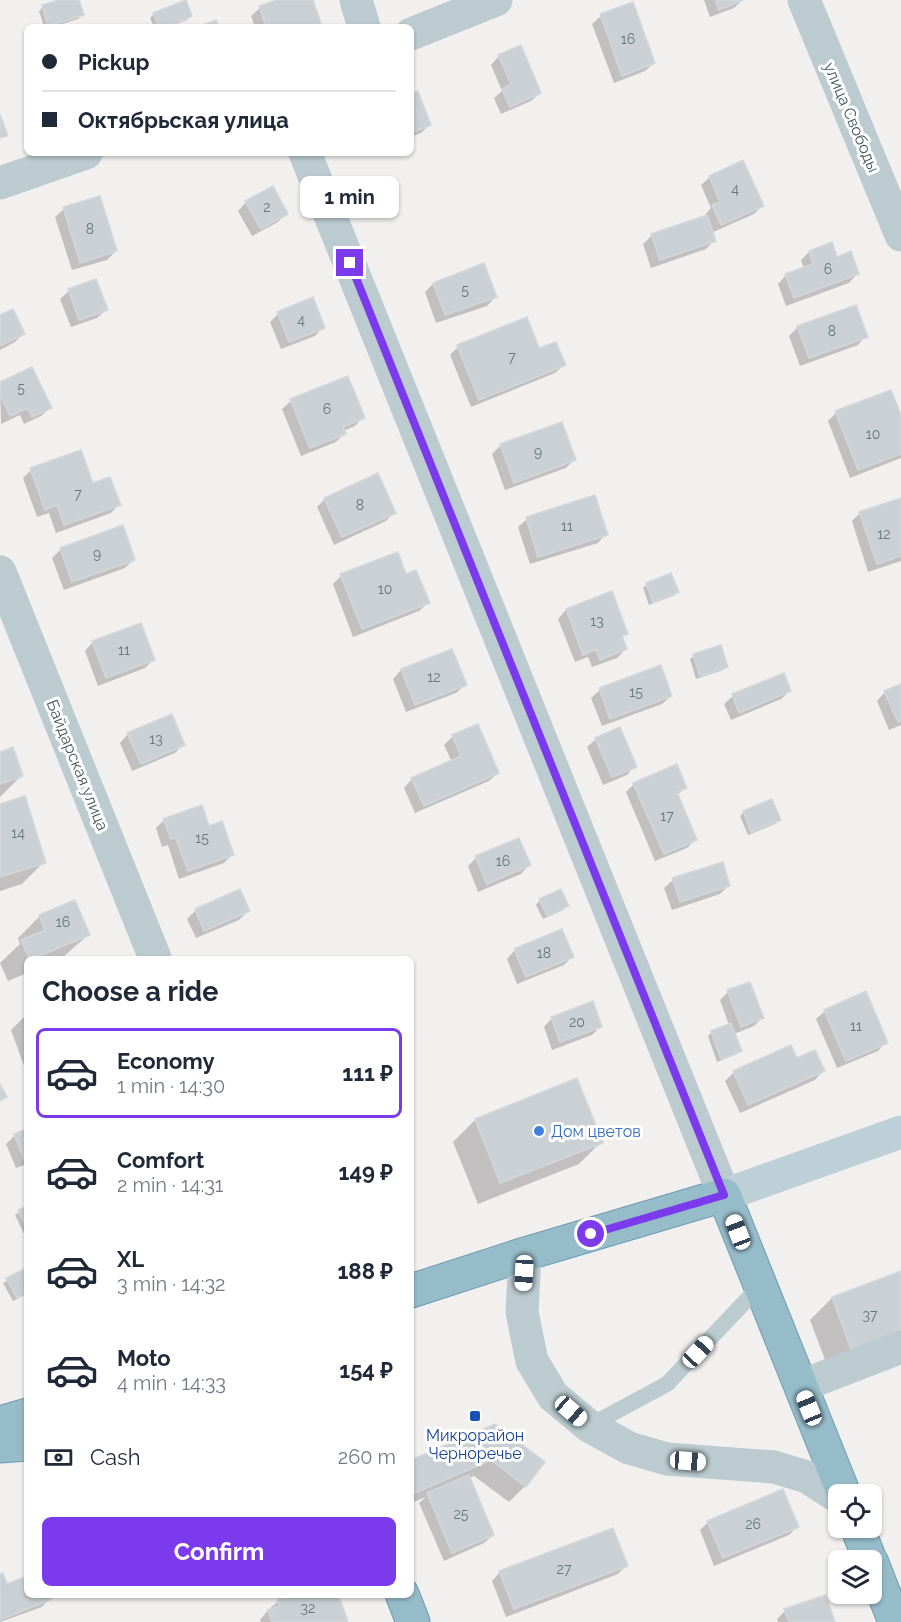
<!DOCTYPE html>
<html lang="en">
<head>
<meta charset="utf-8">
<style>
  body { margin:0; font-family:Raleway,sans-serif; background:#f6f6f7; color:#1f2937; height:100vh; display:flex; flex-direction:column; font-size:22px; white-space:nowrap }
  * { box-sizing:border-box; margin:0 }
  p { font-size:20px; color:#747a83 }
  .icon { flex:none; width:33px; height:33px; fill:none; stroke:currentColor; stroke-width:2; stroke-linecap:round; stroke-linejoin:round }
  .map { position:relative; flex:1; overflow:hidden }
  .details { position:absolute; left:24px; top:956px; width:390px; height:642px; display:flex; flex-direction:column; background:#fff; border-radius:9px; box-shadow:0 2px 4px #0004 }
  .details>* { flex:none }
  .guide { position:absolute; left:24px; top:24px; width:390px; height:132px; border-radius:9px; box-shadow:0 2px 4px #0004; display:grid; align-content:center; height:132px; padding:0 18px; background:#fff }
  .buttons { position:absolute; left:828px; top:1484px; display:grid; gap:12px }
  .buttons a { display:grid; place-items:center; width:54px; height:54px; border-radius:9px; background:#fff; box-shadow:0 2px 4px #0004; font-size:30px }
  .end { position:absolute; width:27px; height:27px; margin:-14px; border:8px solid #7c3aed; background:#fff; box-shadow:0 0 0 3px #fff }
  .from { border-radius:50% }
  .bubble { position:absolute; height:42px; border-radius:9px; background:#fff; box-shadow:0 2px 4px #0004; font-size:20px; font-weight:700; line-height:42px; text-align:center }
  .car { position:absolute; width:18px; height:36px; margin:-18px -9px; border-radius:8px; box-shadow:0 0 4px 2px #0007; background:linear-gradient(#fff 24%,#345 0 40%,#fff 0 76%,#345 0 86%,#fff 0) }
  .guide b { display:flex; align-items:center; gap:21px; height:57px; font-size:22px }
  .guide b+b { border-top:2px solid #e0e1e3 }
  .guide i { width:15px; height:15px; background:#1f2937 }
  ul { padding:0; list-style:none }
  li { display:flex; align-items:center; gap:18px; height:90px; margin:0 12px 9px; padding:0 6px; border:3px solid transparent; border-radius:9px }
  li div { flex:1 }
  li b { display:block; font-size:22px }
  li em { font-style:normal; font-weight:700 }
  li.on { border-color:#7c3aed }
  li>.icon { width:54px; height:54px; stroke-width:1.5 }
  h2 { padding:0 18px; font-size:27px; line-height:72px }
  .pay { display:flex; align-items:center; gap:15px; height:66px; padding:0 18px; font-size:22px }
  .pay p { margin-inline-start:auto }
  .button { display:flex; gap:12px; margin-top:auto; padding:12px 18px }
  .button a { flex:1; height:69px; border-radius:9px; background:#7c3aed; color:#fff; font-size:24px; font-weight:700; line-height:69px; text-align:center }
  .map>svg:first-child { display:block }
  .shadow { fill:#0003 }
  .building { fill:#cad0d4; stroke:#d2d7db; stroke-width:1.5 }
  .lines { fill:none; stroke-linecap:round; stroke-linejoin:round }
  .trunk-casing { stroke:#6c9cb0; stroke-width:35 }
  .service { stroke:#bbcbd0; stroke-width:16 }
  .minor { stroke:#bbcbd0; stroke-width:33 }
  .secondary { stroke:#bdd0d8; stroke-width:33 }
  .trunk { stroke:#96bcca; stroke-width:33 }
  .route { stroke:#7c3aed; stroke-width:8 }
  .shop-dot { fill:#3f7fe0; stroke:#fff; stroke-width:2 }
  .transit-dot { fill:#1a4fb4; stroke:#fff; stroke-width:2 }
  .labels { text-anchor:middle; stroke-width:6; stroke-linejoin:round; paint-order:stroke }
  .number-label { font-size:14px; fill:#66767c }
  .street-label { font-size:16px; fill:#45585f; stroke:#fff }
  .shop-label { font-size:16px; fill:#366cbe; stroke:#fff; text-anchor:start }
  .transit-label { font-size:16px; fill:#164399; stroke:#fff }
</style>
</head>
<body>
<div class="map">
<svg width="901" height="1622" viewBox="0 0 901 1622">
  <rect width="100%" height="100%" fill="#f2efef"/>
  <!-- shadow -->
  <path class="shadow" d="M64,0H77L82,15L78,19L52,27H44L39,11L43,7Z
    M282,0H311L321,27H255L251,16L260,8Z
    M704,0H742L734,8L710,17Z
    M154,14L191,16L187,20L169,27H154L150,18Z
    M601,16L654,63L645,71L614,83L592,24Z
    M499,56L540,93L531,101L501,114L494,98L502,91L491,65Z
    M411,95L429,125L421,133L411,137Z
    M710,177L762,206L754,214L711,233L714,241L706,249L651,268L643,244L652,235L706,217L705,215L711,208L701,185Z
    M246,202L287,213L278,222L252,236L238,211Z
    M64,209L116,251L107,260L72,270L55,217Z
    M809,252L836,259L857,274L849,283L786,306L778,284L786,275L804,269L801,260Z
    M433,284L495,297L487,306L436,323L425,292Z
    M69,291L106,310L97,318L71,327L60,299Z
    M278,314L323,327L315,336L281,349L270,322Z
    M0,317L23,334L15,342L0,350Z
    M798,327L866,336L858,345L800,366L789,336Z
    M458,347L539,350L564,365L555,373L471,407L450,355Z
    M347,378L363,417L355,426L343,431L344,434L336,442L301,456L282,409L291,401Z
    M0,383L50,408L41,416L24,424L20,415L1,424Z
    M836,413L901,419V458L850,478L828,421Z
    M501,445L574,460L566,468L505,490L492,454Z
    M31,470L92,485L119,504L111,513L56,533L49,513L37,517L23,478Z
    M325,499L394,513L386,521L334,545L317,507Z
    M901,499V561L868,572L852,521L860,513Z
    M527,519L606,534L598,543L530,564L518,527Z
    M61,549L133,560L125,568L64,590L52,558Z
    M341,576L428,603L419,611L353,637L333,584Z
    M647,584L677,592L673,596L649,605L643,588Z
    M611,593L627,633L621,638L626,649L617,658L592,667L588,657L575,662L558,619L566,610Z
    M93,642L153,660L145,668L98,686L85,651Z
    M452,651L465,685L456,693L406,712L393,679L401,670Z
    M694,656L726,666L723,670L696,679L690,659Z
    M783,675L790,691L781,699L731,720L724,704L733,696Z
    M901,685V725L889,730L877,701L885,692Z
    M600,690L671,696L662,704L602,726L591,698Z
    M128,734L183,745L175,753L132,771L120,743Z
    M453,736L498,773L489,781L415,813L404,788L412,779L452,762L444,745Z
    M596,739L635,766L627,775L603,785L587,747Z
    M0,753L21,776L0,797Z
    M634,784L685,788L677,795L696,839L687,848L655,861L626,792Z
    M0,805L44,862L22,884L0,891Z
    M744,812L779,820L775,824L748,835L740,816Z
    M164,820L208,828L232,855L224,863L179,879L168,845L162,847L156,828Z
    M476,858L529,865L521,874L478,892L468,866Z
    M673,880L729,885L720,894L672,910L664,888Z
    M560,891L567,906L563,910L543,919L536,905L539,901Z
    M196,910L248,911L239,920L196,938L187,919Z
    M40,916L88,935L62,958H27V973L8,981L0,963L20,944L18,938Z
    M515,950L572,957L564,965L517,984L507,959Z
    M728,992L762,1018L754,1026L734,1034L740,1050L737,1054L717,1062L708,1036L712,1032L729,1025L720,1000Z
    M825,1011L886,1042L878,1051L837,1068L816,1019Z
    M27,1014V1065L24,1066L11,1030Z
    M552,1018L601,1026L592,1035L552,1050L544,1027Z
    M796,1060L823,1071L815,1080L740,1113L725,1081L734,1072Z
    M475,1120L601,1142L579,1164L478,1204L453,1142Z
    M27,1130V1164L16,1168L6,1144L15,1135Z
    M27,1207V1235L25,1236L15,1215Z
    M26,1270L27,1294L13,1301L3,1283Z
    M901,1273V1346L830,1373L810,1320L832,1298Z
    M495,1426L525,1486L509,1502L474,1476L468,1478L493,1535L484,1543L444,1561L419,1503L426,1497L411,1503V1462Z
    M708,1522L797,1527L789,1535L714,1566L700,1530Z
    M626,1566L618,1574L506,1617L492,1581L500,1572Z
    M0,1576L6,1586L27,1578V1594L50,1598L42,1607L0,1622Z
    M279,1594H336L346,1622H261L260,1620L269,1609L280,1600Z
    M785,1611L833,1622H778L777,1619Z"/>
  <!-- building -->
  <path class="building" d="M59,0H79L84,15L48,26L42,5Z
    M186,0L192,16L167,27H159L153,13Z
    M277,0H313L322,27H266L259,6Z
    M715,0H743L719,10Z
    M633,2L655,63L622,76L600,14Z
    M216,20L219,27H198Z
    M521,45L541,93L510,107L502,89L511,84L498,55Z
    M418,91L431,125L411,133V93Z
    M0,114L8,136L0,138Z
    M743,160L764,206L721,225L712,205L720,202L709,176Z
    M273,186L288,214L261,229L245,201Z
    M100,196L117,251L80,263L63,207Z
    M707,215L716,241L660,260L651,234Z
    M832,242L837,257L851,251L859,274L794,298L785,274L813,264L809,251Z
    M484,263L497,297L445,315L433,283Z
    M96,279L108,310L79,320L68,289Z
    M313,297L325,328L289,342L277,312Z
    M856,305L868,337L809,358L797,326Z
    M13,309L25,334L0,346V315Z
    M527,317L539,348L556,342L566,365L479,400L457,345Z
    M32,367L52,408L32,417L28,408L10,416L0,395V382Z
    M348,376L365,418L343,427L346,434L310,448L290,399Z
    M891,390L901,415V454L858,470L835,411Z
    M562,422L576,460L514,483L500,444Z
    M81,450L93,483L110,477L121,505L64,525L57,505L45,510L30,468Z
    M378,473L396,513L342,537L324,498Z
    M595,495L608,535L538,557L526,517Z
    M901,498V556L877,564L859,512Z
    M123,525L135,560L72,582L60,548Z
    M398,552L406,574L416,570L430,603L362,629L340,574Z
    M671,573L679,592L653,603L646,583Z
    M612,591L628,634L622,636L627,649L600,660L596,649L583,655L566,609Z
    M141,623L155,660L106,678L92,641Z
    M721,645L728,667L700,676L693,654Z
    M452,649L467,685L415,705L401,669Z
    M661,665L672,696L610,719L599,688Z
    M784,673L791,691L739,713L732,694Z
    M901,684V721L898,722L884,691Z
    M172,714L185,745L141,764L127,733Z
    M478,724L499,773L424,806L411,778L461,756L452,735Z
    M620,727L637,767L612,777L595,738Z
    M13,747L23,776L0,784V752Z
    M677,764L687,788L677,792L697,840L664,854L633,783Z
    M25,796L46,863L0,877V804Z
    M772,799L781,820L751,832L743,811Z
    M202,805L209,826L222,821L234,855L188,871L176,838L171,839L163,819Z
    M519,838L531,865L487,884L475,856Z
    M723,862L730,886L680,902L672,878Z
    M240,889L250,911L204,931L195,909Z
    M561,889L569,906L547,916L539,899Z
    M75,900L90,935L34,958H29L21,940L45,930L39,915Z
    M562,929L574,957L526,977L514,949Z
    M750,982L764,1018L741,1027L727,990Z
    M866,991L888,1043L846,1061L824,1010Z
    M593,1001L602,1027L560,1042L551,1017Z
    M731,1023L742,1051L721,1059L711,1031Z
    M791,1045L797,1058L815,1050L825,1071L748,1105L733,1071Z
    M577,1078L603,1143L500,1183L475,1119Z
    M0,1084L7,1097L0,1101Z
    M27,1129V1160L25,1161L14,1134Z
    M27,1206V1228L18,1210Z
    M26,1268L27,1293L17,1298L6,1278Z
    M901,1271V1333L852,1352L832,1297Z
    M495,1424L545,1462L526,1487L491,1460L415,1493L411,1484V1460Z
    M469,1475L494,1535L452,1553L427,1493Z
    M783,1489L799,1527L723,1558L707,1521Z
    M613,1528L628,1566L514,1609L499,1571Z
    M3,1573L7,1584L27,1576V1594H50L52,1599L0,1620V1574Z
    M289,1594H338L348,1622H272L268,1610L279,1606L277,1600Z
    M826,1595L835,1622H789L784,1609Z"/>
  <g class="lines">
    <defs>
      <path id="trunk" d="M411,1291L525,1254L724,1195L844,1494
        M0,1423L27,1415
        M0,1446L27,1444
        M857,1527L870,1560
        M872,1563L895,1622
        M402,1594L413,1622"/>
    </defs>
    <!-- trunk casing -->
    <use href="#trunk" class="trunk-casing"/>
    <!-- service -->
    <path class="service" d="M589,1426L667,1384L759,1287"/>
    <!-- minor -->
    <path class="minor" d="M356,0L364,27
      M804,0L901,235
      M411,34L496,0
      M305,153L724,1195
      M0,183L86,153
      M0,572L155,958
      M525,1254L522,1312L532,1361L553,1396L589,1426L629,1448L667,1459L774,1467L807,1477L838,1497
      M801,1386L901,1347"/>
    <!-- secondary -->
    <path class="secondary" d="M724,1195L901,1132"/>
    <!-- trunk -->
    <use href="#trunk" class="trunk"/>
  </g>
  <g class="lines">
    <!-- route -->
    <path class="route" d="M350,263L724,1195L591,1234"/>
  </g>
  <!-- markers -->
  <circle class="shop-dot" cx="539" cy="1131" r="6"/>
  <rect class="transit-dot" x="469" y="1410" width="12" height="12" rx="3"/>
  <g class="labels">
    <!-- number labels -->
    <g class="number-label">
      <text x="628" y="44">16</text>
      <text x="735" y="194">4</text>
      <text x="267" y="212">2</text>
      <text x="90" y="234">8</text>
      <text x="828" y="274">6</text>
      <text x="465" y="295">5</text>
      <text x="301" y="325">4</text>
      <text x="832" y="336">8</text>
      <text x="512" y="362">7</text>
      <text x="21" y="393">5</text>
      <text x="327" y="414">6</text>
      <text x="873" y="439">10</text>
      <text x="538" y="457">9</text>
      <text x="78" y="499">7</text>
      <text x="360" y="510">8</text>
      <text x="567" y="531">11</text>
      <text x="884" y="539">12</text>
      <text x="97" y="559">9</text>
      <text x="385" y="594">10</text>
      <text x="597" y="626">13</text>
      <text x="124" y="655">11</text>
      <text x="434" y="682">12</text>
      <text x="636" y="697">15</text>
      <text x="156" y="744">13</text>
      <text x="667" y="821">17</text>
      <text x="18" y="838">14</text>
      <text x="202" y="843">15</text>
      <text x="503" y="866">16</text>
      <text x="63" y="927">16</text>
      <text x="544" y="958">18</text>
      <text x="577" y="1027">20</text>
      <text x="856" y="1031">11</text>
      <text x="870" y="1320">37</text>
      <text x="461" y="1519">25</text>
      <text x="753" y="1529">26</text>
      <text x="564" y="1574">27</text>
      <text x="308" y="1613">32</text>
    </g>
    <!-- street labels -->
    <g class="street-label">
      <text transform="translate(852 117) rotate(67)" y="6">улица Свободы</text>
      <text transform="translate(78 765) rotate(68)" y="6">Байдарская улица</text>
    </g>
    <!-- shop labels -->
    <g class="shop-label">
      <text x="551" y="1137">Дом цветов</text>
    </g>
    <!-- transit labels -->
    <g class="transit-label">
      <text x="475" y="1441">Микрорайон<tspan x="475" dy="18">Черноречье</tspan></text>
    </g>
  </g>
</svg>
<div class="buttons">
<a><svg class="icon" aria-label="locate" viewBox="0 0 24 24"><circle cx="12" cy="12" r="6"/><path d="M12 2v4M12 18v4M2 12h4M18 12h4"/></svg></a>
<a><svg class="icon" aria-label="layers" viewBox="0 0 24 24"><path d="M12 4l9 5-9 5-9-5zM3 14l9 5 9-5"/></svg></a>
</div>
<i class="end from" style="left:591px;top:1234px"></i>
<i class="end" style="left:350px;top:263px"></i>
<div class="bubble" style="left:300px;top:176px;width:99px">1 min</div>
<i class="car" style="left:738px;top:1232px;rotate:339deg"></i>
<i class="car" style="left:524px;top:1273px;rotate:183deg"></i>
<i class="car" style="left:698px;top:1352px;rotate:43deg"></i>
<i class="car" style="left:809px;top:1408px;rotate:338deg"></i>
<i class="car" style="left:571px;top:1411px;rotate:131deg"></i>
<i class="car" style="left:688px;top:1461px;rotate:94deg"></i>
<div class="guide">
<b><i class="from"></i>Pickup</b>
<b><i></i>Октябрьская улица</b>
</div>
<section class="details">
<h2>Choose a ride</h2>
<ul>
<li class="on"><svg class="icon" aria-label="car" viewBox="0 0 24 24"><path d="M5 17H2v-5l4-1 3-4h7l3 4 3 1v5h-3M9 17h6M6 11h13"/><circle cx="7" cy="17" r="2"/><circle cx="17" cy="17" r="2"/></svg><div><b>Economy</b><p>1 min · 14:30</p></div><em>111 ₽</em></li>
<li><svg class="icon" aria-label="car" viewBox="0 0 24 24"><path d="M5 17H2v-5l4-1 3-4h7l3 4 3 1v5h-3M9 17h6M6 11h13"/><circle cx="7" cy="17" r="2"/><circle cx="17" cy="17" r="2"/></svg><div><b>Comfort</b><p>2 min · 14:31</p></div><em>149 ₽</em></li>
<li><svg class="icon" aria-label="car" viewBox="0 0 24 24"><path d="M5 17H2v-5l4-1 3-4h7l3 4 3 1v5h-3M9 17h6M6 11h13"/><circle cx="7" cy="17" r="2"/><circle cx="17" cy="17" r="2"/></svg><div><b>XL</b><p>3 min · 14:32</p></div><em>188 ₽</em></li>
<li><svg class="icon" aria-label="car" viewBox="0 0 24 24"><path d="M5 17H2v-5l4-1 3-4h7l3 4 3 1v5h-3M9 17h6M6 11h13"/><circle cx="7" cy="17" r="2"/><circle cx="17" cy="17" r="2"/></svg><div><b>Moto</b><p>4 min · 14:33</p></div><em>154 ₽</em></li>
</ul>
<div class="pay"><svg class="icon" aria-label="cash" viewBox="0 0 24 24"><path d="M3 7h18v10H3z"/><circle cx="12" cy="12" r="2"/></svg>Cash<p>260 m</p></div>
<div class="button"><a>Confirm</a></div>
</section>
</div>
</body>
</html>
